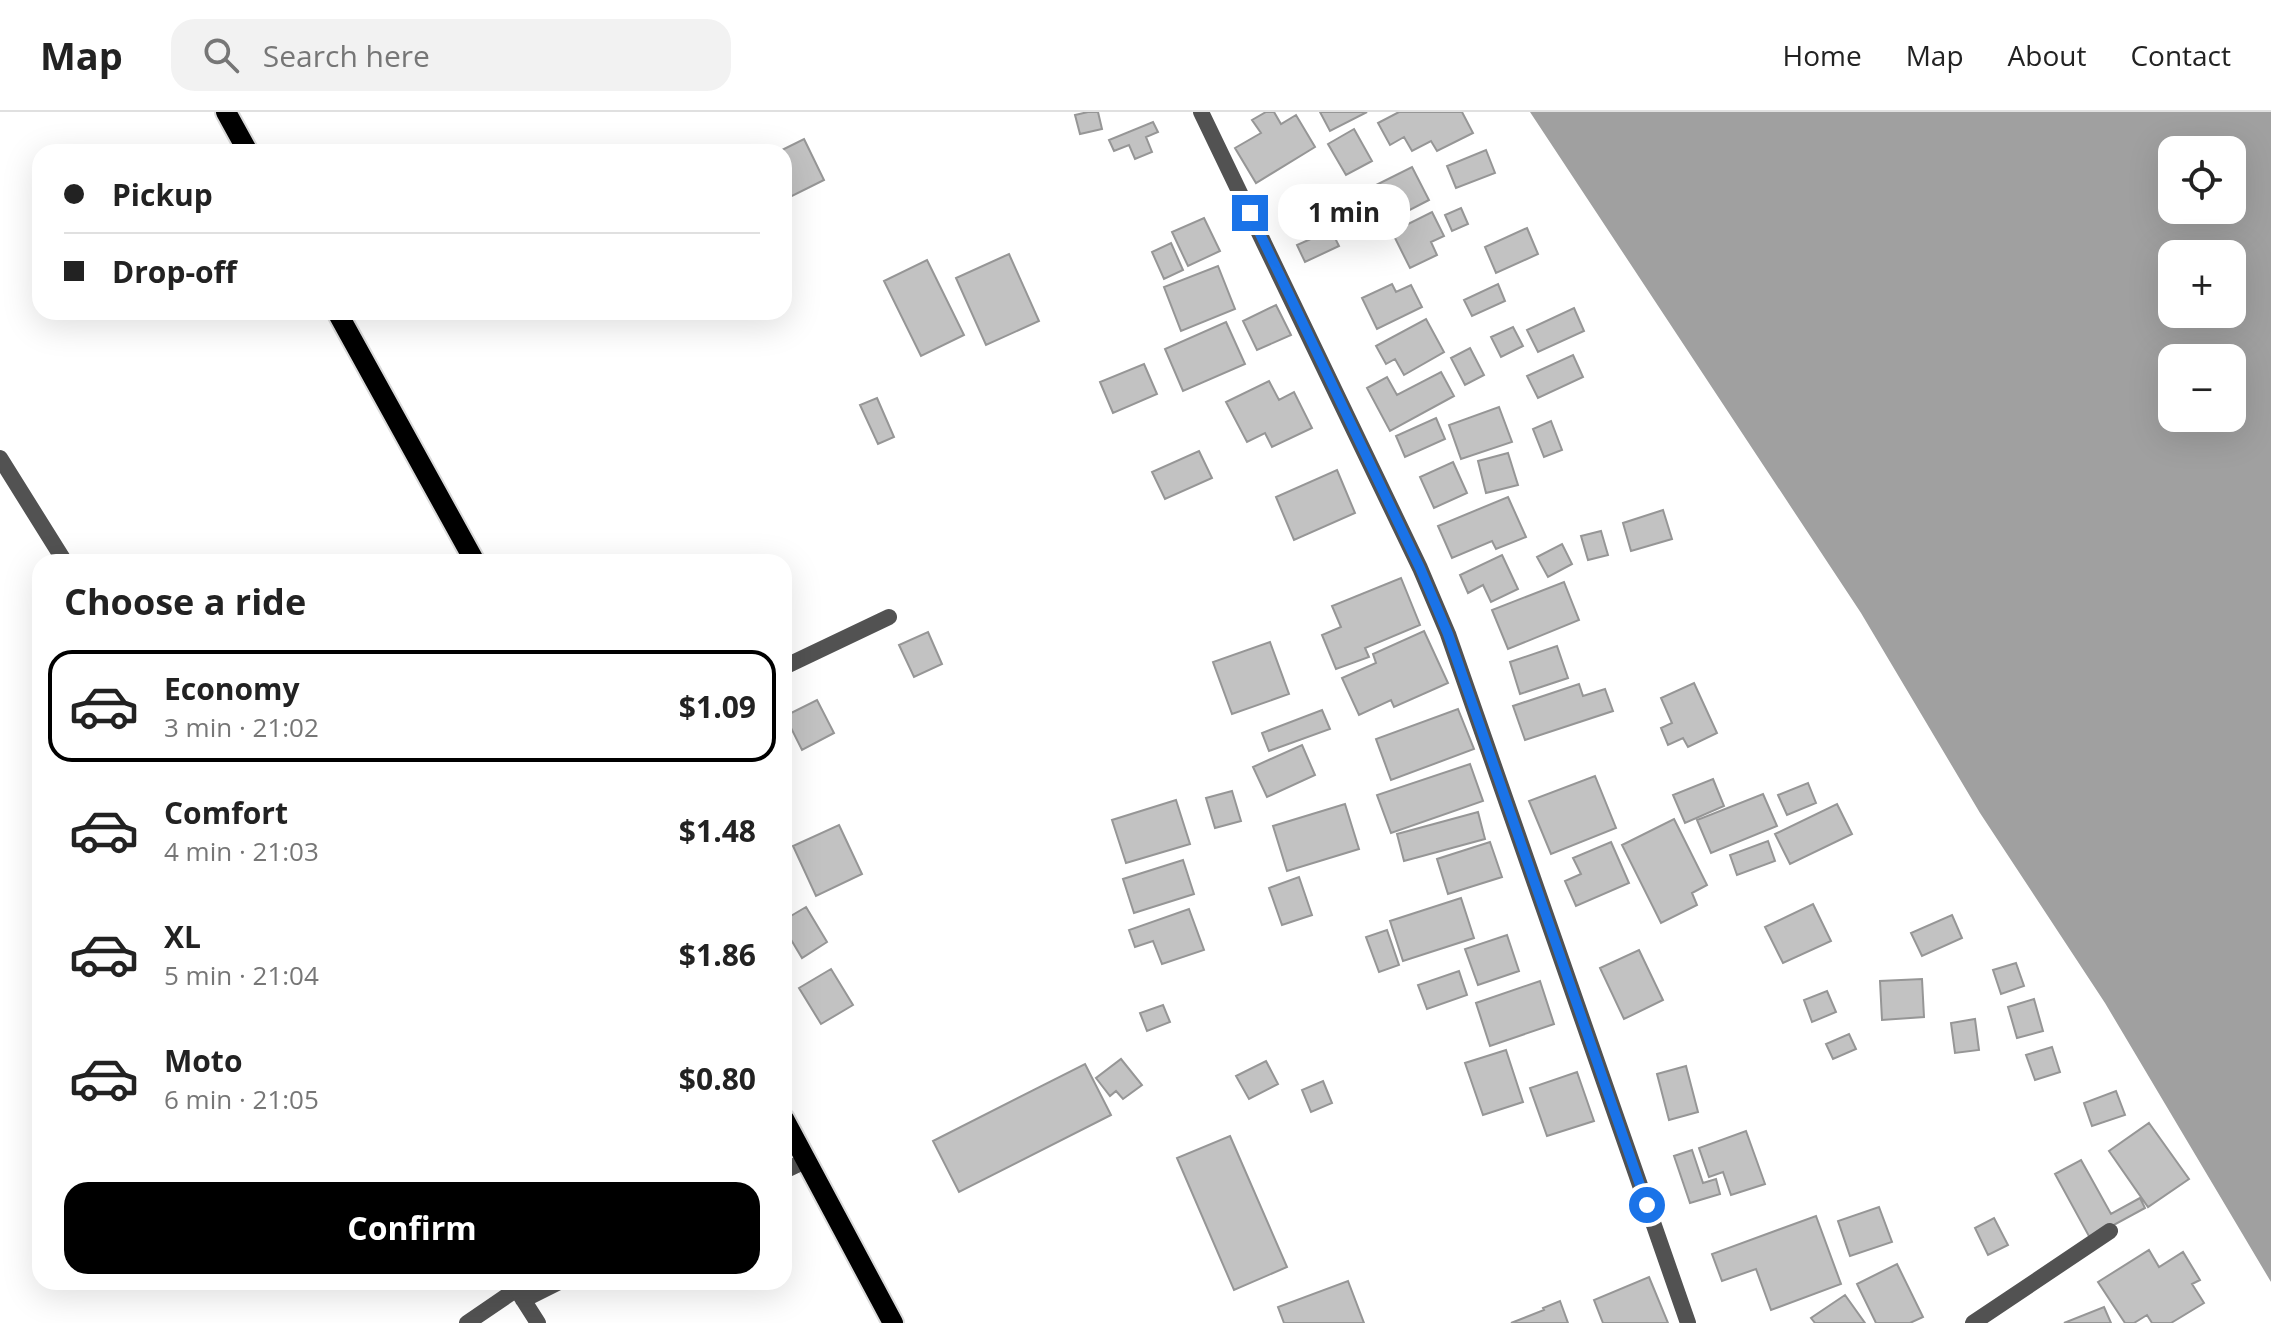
<!DOCTYPE html>
<html lang="en">
<head>
<meta charset="utf-8">
<style>
  body { margin:0; font-family:"Open Sans",sans-serif; background:#f2f2f2; color:#222; height:100vh; display:flex; flex-direction:column; font-size:30px; white-space:nowrap }
  * { box-sizing:border-box; margin:0 }
  p { font-size:26px; color:#767676 }
  .icon { flex:none; width:44px; height:44px; fill:none; stroke:currentColor; stroke-width:2; stroke-linecap:round; stroke-linejoin:round }
  .map { position:relative; flex:1; overflow:hidden }
  .side { position:absolute; left:32px; top:442px; width:760px; height:736px; display:flex; flex-direction:column; background:#fff; border-radius:24px; box-shadow:0 8px 32px #0002 }
  .side>* { flex:none }
  .top-card { position:absolute; left:32px; top:32px; width:760px; height:176px; border-radius:24px; box-shadow:0 8px 32px #0002; display:grid; align-content:center; height:176px; padding:0 32px; background:#fff }
  .controls { position:absolute; left:2158px; top:24px; display:grid; gap:16px }
  .controls a { display:grid; place-items:center; width:88px; height:88px; border-radius:16px; background:#fff; box-shadow:0 8px 32px #0002; font-size:40px }
  .end { position:absolute; width:36px; height:36px; margin:-18px; border:10px solid #1a73e8; background:#fff; box-shadow:0 0 0 4px #fff }
  .from { border-radius:50% }
  .bubble { position:absolute; height:56px; border-radius:24px; background:#fff; box-shadow:0 8px 32px #0002; font-size:26px; font-weight:700; line-height:56px; text-align:center }
  .top-card b { display:flex; align-items:center; gap:28px; height:76px; font-size:30px }
  .top-card b+b { border-top:2px solid #e0e0e0 }
  .top-card i { width:20px; height:20px; background:#222 }
  ul { padding:0; list-style:none }
  li { display:flex; align-items:center; gap:24px; height:112px; margin:0 16px 12px; padding:0 16px; border:4px solid transparent; border-radius:24px }
  li div { flex:1 }
  li b { display:block; font-size:30px }
  li em { font-style:normal; font-weight:700 }
  li.active { border-color:#000 }
  li>.icon { width:72px; height:72px; stroke-width:1.5 }
  h2 { padding:0 32px; font-size:36px; line-height:96px }
  .cta { display:flex; gap:16px; margin-top:auto; padding:16px 32px }
  .cta a { flex:1; height:92px; border-radius:24px; background:#000; color:#fff; font-size:32px; font-weight:700; line-height:92px; text-align:center }
  header { display:flex; align-items:center; gap:48px; box-sizing:border-box; height:112px; padding:0 40px; background:#fff; border-bottom:2px solid #e0e0e0 }
  header strong { font-size:38px }
  nav { display:flex; gap:44px; margin-inline-start:auto; font-size:28px }
  .search { width:560px; height:72px; background:#f2f2f2; display:flex; align-items:center; gap:20px; box-sizing:border-box; padding:0 28px; border-radius:24px; color:#767676; font-size:30px }
  .map>svg:first-child { display:block }
  .water { fill:#a0a0a0; fill-rule:evenodd }
  .building { fill:#c2c2c2; stroke:#969696; stroke-width:2 }
  .lines { fill:none; stroke-linecap:round; stroke-linejoin:round }
  .primary-casing { stroke:#dbdbdb; stroke-width:24 }
  .lane { stroke:#525252; stroke-width:16 }
  .street { stroke:#525252; stroke-width:16 }
  .primary { stroke:#000; stroke-width:20 }
  .route { stroke:#1a73e8; stroke-width:10 }
</style>
</head>
<body>
<header>
<strong>Map</strong>
<div class="search"><svg class="icon" aria-label="search" viewBox="0 0 24 24"><circle cx="10" cy="10" r="6"/><path d="M15 15l6 6"/></svg>Search here</div>
<nav><a>Home</a><a>Map</a><a>About</a><a>Contact</a></nav>
</header>
<div class="map">
<svg width="2271" height="1211" viewBox="0 0 2271 1211">
  <rect width="100%" height="100%" fill="#fff"/>
  <!-- water -->
  <path class="water" d="M1530,0H2271V1170L2105,891L1980,701L1861,501ZM2172,38H2232V98H2172ZM2172,142H2232V202H2172ZM2172,246H2232V306H2172Z"/>
  <!-- building -->
  <path class="building" d="M1088,0H1098L1102,17L1080,22L1075,3Z
    M1266,0H1274L1281,12L1296,3L1315,35L1256,71L1235,36L1261,21L1252,8Z
    M1320,0H1367L1330,19Z
    M1399,0H1462L1473,21L1437,39L1431,29L1412,39L1404,25L1390,33L1378,11Z
    M1153,10L1158,20L1146,25L1152,40L1135,47L1129,33L1114,39L1109,28Z
    M1354,17L1372,49L1346,63L1328,32Z
    M804,27L824,68L788,86L784,77V40H778Z
    M1486,38L1495,61L1456,76L1447,54Z
    M1412,55L1429,88L1373,117L1356,83Z
    M1320,90L1331,112L1317,118L1306,96Z
    M1461,96L1468,112L1452,119L1445,103Z
    M1432,100L1444,124L1431,130L1437,143L1410,156L1392,120Z
    M1204,106L1220,139L1188,154L1172,120Z
    M1527,116L1538,142L1496,161L1485,135Z
    M1331,118L1339,134L1305,150L1297,133Z
    M1171,131L1183,158L1164,167L1152,140Z
    M1009,142L1039,209L986,233L956,166Z
    M927,148L964,223L921,244L884,169Z
    M1218,154L1235,197L1181,219L1164,175Z
    M1392,172L1396,180L1411,173L1422,195L1377,217L1362,186Z
    M1498,172L1505,189L1472,204L1464,188Z
    M1276,193L1291,223L1257,238L1243,209Z
    M1574,196L1584,219L1538,240L1527,218Z
    M1426,207L1444,240L1404,263L1395,247L1386,252L1376,234Z
    M1226,210L1245,252L1183,279L1165,237Z
    M1513,215L1523,234L1501,245L1491,225Z
    M1470,236L1484,263L1465,273L1451,246Z
    M1573,243L1583,265L1538,286L1527,264Z
    M1144,252L1157,282L1113,301L1100,270Z
    M1441,260L1454,284L1390,319L1367,276L1387,265L1397,283Z
    M1269,269L1279,288L1294,280L1312,316L1272,335L1265,321L1247,330L1226,290Z
    M877,286L894,325L878,332L860,293Z
    M1499,295L1512,330L1461,347L1449,313Z
    M1436,306L1445,327L1405,345L1396,324Z
    M1551,309L1562,338L1544,345L1533,317Z
    M1199,339L1212,366L1165,387L1152,360Z
    M1508,341L1518,373L1486,381L1478,349Z
    M1453,350L1467,381L1434,396L1420,365Z
    M1337,358L1355,401L1294,428L1276,385Z
    M1508,385L1526,425L1496,437L1492,429L1452,446L1438,414Z
    M1663,398L1672,427L1631,439L1623,411Z
    M1601,419L1608,443L1588,448L1581,424Z
    M1562,432L1572,452L1548,465L1537,445Z
    M1502,443L1518,477L1491,490L1483,473L1468,481L1460,463Z
    M1401,466L1420,513L1365,536L1369,545L1336,557L1322,523L1341,515L1332,494Z
    M1564,470L1579,508L1508,537L1492,498Z
    M1424,519L1448,571L1394,595L1391,588L1359,603L1342,566L1376,551L1373,542Z
    M928,520L942,552L914,565L899,533Z
    M1270,530L1289,582L1232,602L1213,550Z
    M1557,534L1568,566L1520,582L1510,550Z
    M1694,571L1717,621L1688,635L1683,626L1668,633L1661,616L1672,611L1661,586Z
    M1579,572L1583,584L1605,577L1613,599L1525,628L1513,594Z
    M817,588L834,621L802,638L785,604Z
    M1458,597L1474,637L1391,668L1376,627Z
    M1322,598L1330,617L1269,639L1262,621Z
    M1302,633L1315,663L1267,685L1253,655Z
    M1470,652L1483,689L1391,721L1377,683Z
    M1595,664L1616,716L1551,742L1529,689Z
    M1713,667L1724,694L1685,711L1673,683Z
    M1808,671L1816,691L1787,703L1778,683Z
    M1232,679L1241,709L1215,716L1206,686Z
    M1763,682L1777,714L1711,741L1697,708Z
    M1176,688L1190,732L1126,751L1112,708Z
    M1345,692L1359,737L1287,759L1273,714Z
    M1837,692L1852,722L1790,752L1775,722Z
    M1478,700L1485,727L1404,749L1397,722Z
    M1674,707L1707,773L1692,781L1697,793L1661,811L1622,733Z
    M839,713L862,762L816,784L793,734Z
    M1768,729L1775,749L1737,763L1730,743Z
    M1490,730L1502,765L1448,782L1437,747Z
    M1611,730L1629,771L1576,794L1565,769L1581,762L1573,746Z
    M1183,748L1194,782L1134,801L1123,767Z
    M1299,765L1312,803L1282,813L1269,776Z
    M1461,786L1474,826L1403,849L1390,809Z
    M1813,792L1831,829L1783,851L1765,815Z
    M806,795L827,830L802,846L784,816V808Z
    M1189,797L1204,838L1162,852L1153,829L1135,835L1129,818Z
    M1952,803L1962,826L1922,844L1911,821Z
    M1387,818L1399,853L1379,860L1366,825Z
    M1507,823L1519,859L1478,873L1465,837Z
    M1639,838L1663,888L1624,907L1600,856Z
    M2016,851L2024,874L2001,882L1993,858Z
    M831,857L853,893L821,912L799,876Z
    M1459,859L1467,883L1427,897L1418,873Z
    M1922,867L1924,905L1882,908L1880,869Z
    M1540,869L1554,912L1490,934L1476,891Z
    M1827,879L1836,900L1812,910L1804,888Z
    M2034,887L2043,919L2017,926L2008,895Z
    M1163,893L1170,910L1147,919L1140,901Z
    M1975,907L1979,938L1955,941L1951,911Z
    M1849,922L1856,937L1833,947L1826,932Z
    M2052,935L2060,960L2035,968L2026,943Z
    M1506,938L1523,990L1483,1003L1465,951Z
    M1121,947L1142,973L1123,987L1116,979L1110,984L1096,966Z
    M1266,949L1278,972L1249,987L1236,964Z
    M1085,952L1111,1003L959,1080L933,1029Z
    M1686,954L1698,1000L1669,1008L1657,962Z
    M1577,960L1594,1009L1547,1024L1530,976Z
    M1323,969L1332,991L1311,1000L1302,978Z
    M2116,979L2125,1003L2092,1014L2084,991Z
    M2149,1011L2189,1067L2148,1095L2109,1039Z
    M1746,1019L1765,1072L1731,1083L1723,1060L1709,1065L1699,1036Z
    M1230,1024L1287,1155L1234,1178L1177,1046Z
    M1692,1038L1703,1071L1716,1067L1720,1082L1690,1091L1674,1044Z
    M2081,1048L2111,1102L2140,1086L2145,1096L2090,1126L2055,1062Z
    M1879,1095L1892,1130L1850,1144L1838,1109Z
    M1816,1104L1841,1172L1771,1198L1756,1157L1722,1169L1712,1142Z
    M1994,1106L2008,1133L1988,1143L1975,1116Z
    M2149,1138L2159,1155L2183,1140L2200,1168L2192,1172L2204,1191L2171,1211H2152L2147,1203L2134,1211H2125L2098,1170Z
    M1897,1152L1923,1205L1910,1211H1876L1857,1172Z
    M1649,1165L1668,1211H1603L1594,1188Z
    M1348,1169L1364,1211H1284L1278,1195Z
    M1845,1183L1865,1211H1815L1811,1206Z
    M1560,1189L1568,1211H1511L1544,1198L1543,1196Z
    M2104,1195L2111,1211H2064Z"/>
  <g class="lines">
    <defs>
      <path id="primary" d="M226,0L248,40
        M337,200L475,450
        M784,1007L893,1211"/>
    </defs>
    <!-- primary casing -->
    <use href="#primary" class="primary-casing"/>
    <!-- lane -->
    <path class="lane" d="M467,1211L517,1177"/>
    <!-- street -->
    <path class="street" d="M1201,0L1420,456L1448,522L1688,1211
      M0,346L65,450
      M784,555L889,505
      M784,1059L807,1048
      M512,1170L538,1211
      M523,1188L559,1170
      M1973,1211L2110,1119"/>
    <!-- primary -->
    <use href="#primary" class="primary"/>
  </g>
  <g class="lines">
    <!-- route -->
    <path class="route" d="M1250,101L1420,456L1448,522L1647,1093"/>
  </g>
</svg>
<div class="controls">
<a><svg class="icon" aria-label="locate" viewBox="0 0 24 24"><circle cx="12" cy="12" r="6"/><path d="M12 2v4M12 18v4M2 12h4M18 12h4"/></svg></a>
<a>+</a>
<a>−</a>
</div>
<i class="end from" style="left:1647px;top:1093px"></i>
<i class="end" style="left:1250px;top:101px"></i>
<div class="bubble" style="left:1278px;top:72px;width:132px">1 min</div>
<div class="top-card">
<b><i class="from"></i>Pickup</b>
<b><i></i>Drop-off</b>
</div>
<section class="side">
<h2>Choose a ride</h2>
<ul>
<li class="active"><svg class="icon" aria-label="car" viewBox="0 0 24 24"><path d="M5 17H2v-5l4-1 3-4h7l3 4 3 1v5h-3M9 17h6M6 11h13"/><circle cx="7" cy="17" r="2"/><circle cx="17" cy="17" r="2"/></svg><div><b>Economy</b><p>3 min · 21:02</p></div><em>$1.09</em></li>
<li><svg class="icon" aria-label="car" viewBox="0 0 24 24"><path d="M5 17H2v-5l4-1 3-4h7l3 4 3 1v5h-3M9 17h6M6 11h13"/><circle cx="7" cy="17" r="2"/><circle cx="17" cy="17" r="2"/></svg><div><b>Comfort</b><p>4 min · 21:03</p></div><em>$1.48</em></li>
<li><svg class="icon" aria-label="car" viewBox="0 0 24 24"><path d="M5 17H2v-5l4-1 3-4h7l3 4 3 1v5h-3M9 17h6M6 11h13"/><circle cx="7" cy="17" r="2"/><circle cx="17" cy="17" r="2"/></svg><div><b>XL</b><p>5 min · 21:04</p></div><em>$1.86</em></li>
<li><svg class="icon" aria-label="car" viewBox="0 0 24 24"><path d="M5 17H2v-5l4-1 3-4h7l3 4 3 1v5h-3M9 17h6M6 11h13"/><circle cx="7" cy="17" r="2"/><circle cx="17" cy="17" r="2"/></svg><div><b>Moto</b><p>6 min · 21:05</p></div><em>$0.80</em></li>
</ul>
<div class="cta"><a>Confirm</a></div>
</section>
</div>
</body>
</html>
